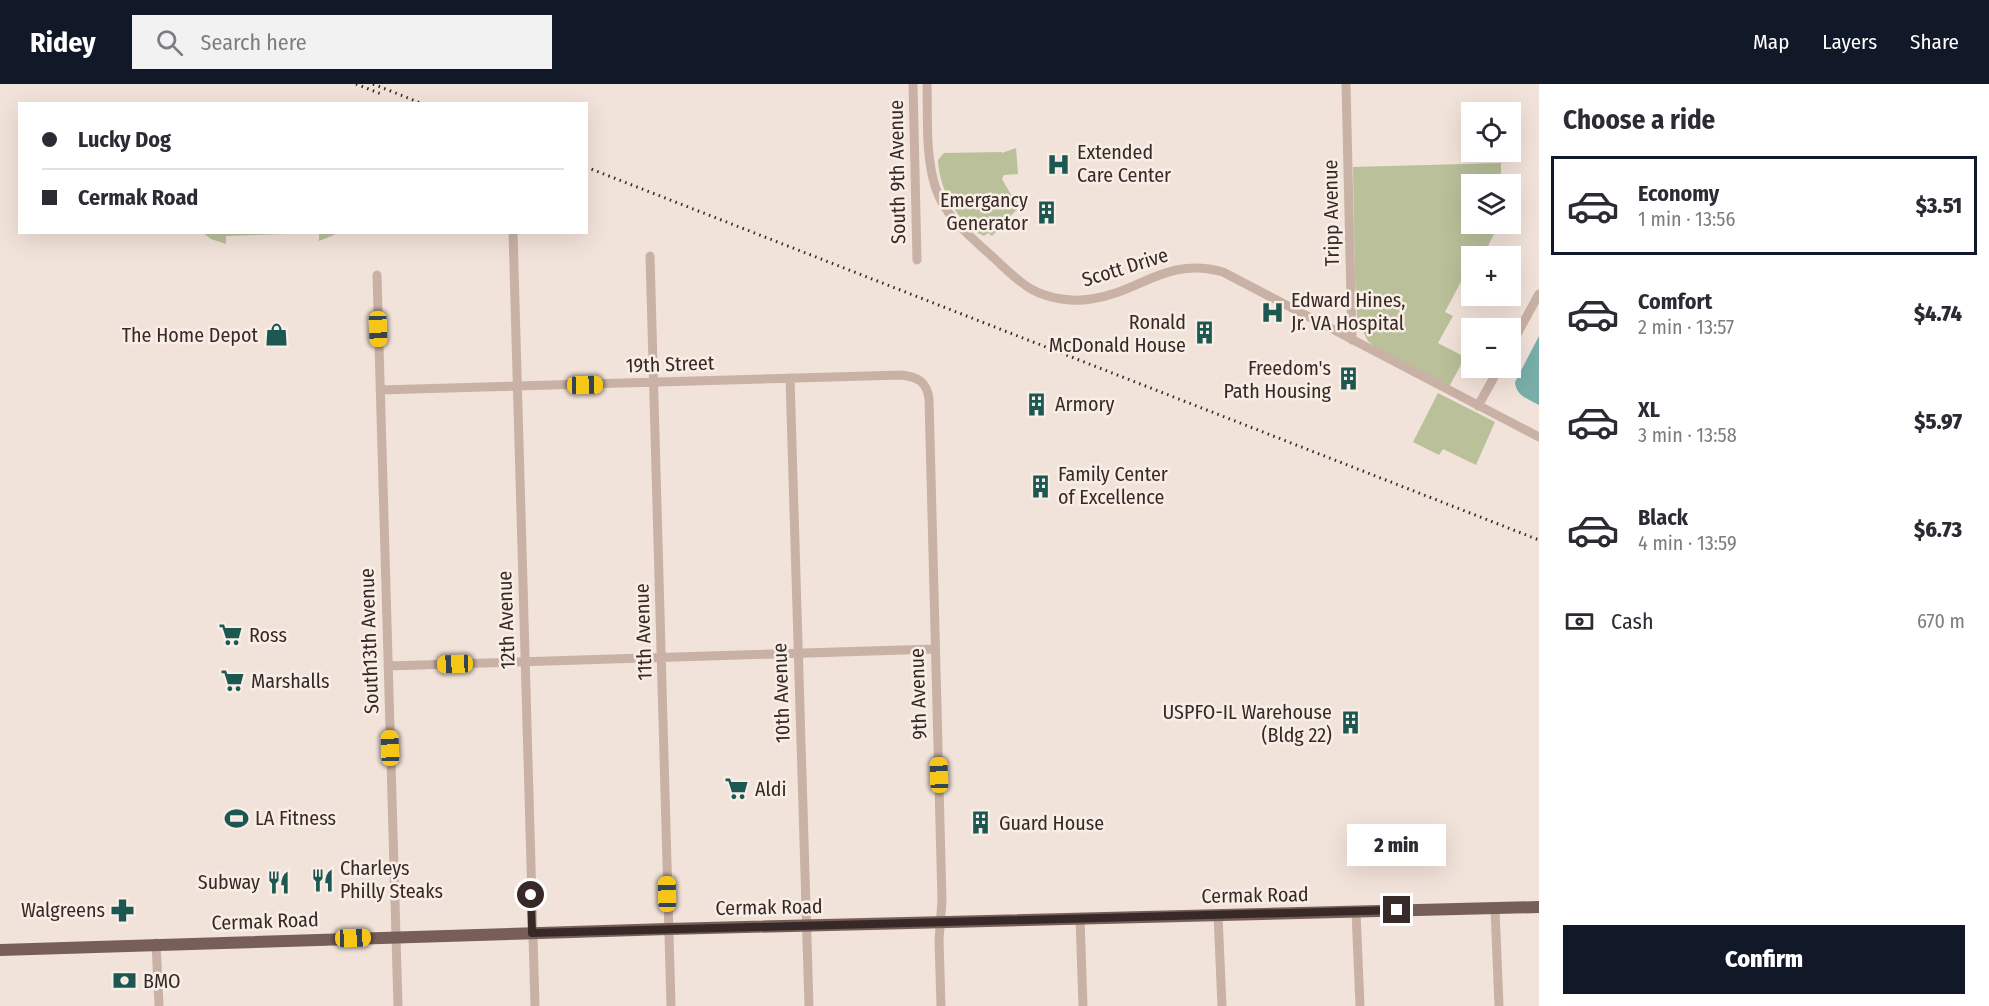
<!DOCTYPE html>
<html lang="en">
<head>
<meta charset="utf-8">
<style>
  body { margin:0; font-family:"Fira Sans Condensed",sans-serif; background:#f2f2f3; color:#2b2b33; height:100vh; display:flex; flex-direction:column; font-size:22px; white-space:nowrap }
  * { box-sizing:border-box; margin:0 }
  p { font-size:20px; color:#7c7c81 }
  .icon { flex:none; width:33px; height:33px; fill:none; stroke:currentColor; stroke-width:2; stroke-linecap:round; stroke-linejoin:round }
  .map { position:relative; flex:1; overflow:hidden }
  .drawer { display:flex; flex-direction:column; background:#fff; width:450px }
  .drawer>* { flex:none }
  .hud { position:absolute; left:18px; top:18px; width:570px; height:132px; border-radius:0px; box-shadow:0 6px 24px #0002; display:grid; align-content:center; height:132px; padding:0 24px; background:#fff }
  .controls { position:absolute; left:1461px; top:18px; display:grid; gap:12px }
  .controls a { display:grid; place-items:center; width:60px; height:60px; border-radius:0px; background:#fff; box-shadow:0 6px 24px #0002; font-size:30px }
  .end { position:absolute; width:27px; height:27px; margin:-14px; border:8px solid #362927; background:#fff; box-shadow:0 0 0 3px #fff }
  .from { border-radius:50% }
  .bubble { position:absolute; height:42px; border-radius:0px; background:#fff; box-shadow:0 6px 24px #0002; font-size:20px; font-weight:800; line-height:42px; text-align:center }
  .car { position:absolute; width:18px; height:36px; margin:-18px -9px; border-radius:8px; box-shadow:0 0 4px 2px #0007; background:linear-gradient(#f5c518 24%,#345 0 40%,#f5c518 0 76%,#345 0 86%,#f5c518 0) }
  .hud b { display:flex; align-items:center; gap:21px; height:57px; font-size:22px }
  .hud b+b { border-top:2px solid #e1e1e2 }
  .hud i { width:15px; height:15px; background:#2b2b33 }
  ul { padding:0; list-style:none }
  li { display:flex; align-items:center; gap:18px; height:99px; margin:0 12px 9px; padding:0 12px; border:3px solid transparent; border-radius:0px }
  li div { flex:1 }
  li b { display:block; font-size:22px }
  li em { font-style:normal; font-weight:800 }
  li.selected { border-color:#111827 }
  li>.icon { width:54px; height:54px; stroke-width:1.5 }
  h2 { padding:0 24px; font-size:27px; line-height:72px }
  .pay { display:flex; align-items:center; gap:15px; height:66px; padding:0 24px; font-size:22px }
  .pay p { margin-inline-start:auto }
  .action { display:flex; gap:12px; margin-top:auto; padding:12px 24px }
  .action a { flex:1; height:69px; border-radius:0px; background:#111827; color:#fff; font-size:24px; font-weight:800; line-height:69px; text-align:center }
  header { display:flex; align-items:center; gap:36px; box-sizing:border-box; height:84px; padding:0 30px; background:#111827; color:#fff }
  header strong { font-size:28px }
  nav { display:flex; gap:33px; margin-inline-start:auto; font-size:21px }
  .search { width:420px; height:54px; background:#f2f2f3; display:flex; align-items:center; gap:15px; box-sizing:border-box; padding:0 21px; border-radius:0px; color:#7c7c81; font-size:22px }
  main { display:flex; flex:1; min-height:0 }
  .map>svg:first-child { display:block }
  .green { fill:#b9c09a }
  .water { fill:#79afa9 }
  .lines { fill:none; stroke-linecap:round; stroke-linejoin:round }
  .minor { stroke:#cab1a6; stroke-width:9 }
  .major { stroke:#785e58; stroke-width:12 }
  .rail { stroke:#362927; stroke-width:3; stroke-dasharray:1.5 4.5; stroke-linecap:butt }
  .route { stroke:#362927; stroke-width:8 }
  .labels { text-anchor:middle; stroke-width:5; stroke-linejoin:round; paint-order:stroke }
  .poi-label { font-size:20px; fill:#362927; stroke:#f9eee6; text-anchor:start }
  .street-label { font-size:20px; fill:#362927; stroke:#f9eee6 }
</style>
</head>
<body>
<header>
<strong>Ridey</strong>
<div class="search"><svg class="icon" aria-label="search" viewBox="0 0 24 24"><circle cx="10" cy="10" r="6"/><path d="M15 15l6 6"/></svg>Search here</div>
<nav><a>Map</a><a>Layers</a><a>Share</a></nav>
</header>
<main>
<div class="map">
<svg width="1539" height="922" viewBox="0 0 1539 922">
  <rect width="100%" height="100%" fill="#f2e3da"/>
  <!-- green -->
  <path class="green" d="M1016,64L1018,90L1004,91L1002,95L1010,109L1020,122L992,152L988,149L984,152C957,140 939,104 938,76L944,69L1002,68V69Z
    M1501,79V100H1472V140H1499L1483,172H1472L1471,193L1465,190L1445,228L1453,232L1438,259L1465,273L1449,303L1378,266L1368,257L1361,244L1357,233L1355,195L1353,83Z
    M203,149V148L335,149L334,151L319,157V149L226,152V160L211,155Z
    M1438,309L1495,338L1476,381L1443,365L1439,371L1413,358Z"/>
  <!-- water -->
  <path class="water" d="M1539,252V321C1528,315 1516,312 1515,298Z"/>
  <g class="lines">
    <!-- minor -->
    <path class="minor" d="M913,0L917,176
      M927,0C928,34 925,72 936,105C946,134 972,154 994,174C1006,185 1018,198 1033,206C1050,215 1073,218 1091,215C1141,208 1166,172 1223,188L1539,353
      M1346,0L1352,256
      M513,148L535,922
      M650,172L671,922
      M377,191L398,922
      M1510,263L1539,210
      M790,294L809,922
      M380,306L901,291C917,293 927,297 929,315L942,817L939,856L941,922
      M1478,322L1499,284
      M388,582L935,565
      M1495,824L1499,922
      M1356,827L1360,922
      M1218,831L1222,922
      M1080,834L1083,922
      M156,859L159,922"/>
    <!-- major -->
    <path class="major" d="M0,866L668,845L1539,823"/>
    <!-- rail -->
    <path class="rail" d="M356,0L381,10
      M373,0L423,20
      M586,83L1539,456"/>
  </g>
  <g class="lines">
    <!-- route -->
    <path class="route" d="M531,811L532,849L1397,826"/>
  </g>
  <!-- icons -->
  <defs>
    <symbol id="hospital-bare" viewBox="-9 -9 18 18"><path d="M-5-5h3v3.5h4V-5h3V5h-3V1.5h-4V5h-3Z" fill="#1c5752" stroke="#f9eee6" stroke-width="2.5" paint-order="stroke"/></symbol>
    <symbol id="building-bare" viewBox="-9 -9 18 18"><path d="M-4-6H4V6H1V3H-1V6H-4ZM-2.5-4.3h1.7v1.8h-1.7ZM.8-4.3h1.7v1.8H.8ZM-2.5-1h1.7V.8h-1.7ZM.8-1h1.7V.8H.8Z" fill="#1c5752" stroke="#f9eee6" stroke-width="2.5" paint-order="stroke"/></symbol>
    <symbol id="shop-bare" viewBox="-9 -9 18 18"><path d="M-5-2.5h2.3a2.7 3.5 0 0 1 5.4 0H5L5.5 6h-11ZM-1.5-2.5h3a1.5 2.3 0 0 0-3 0Z" fill="#1c5752" stroke="#f9eee6" stroke-width="2.5" paint-order="stroke"/></symbol>
    <symbol id="supermarket-bare" viewBox="-9 -9 18 18"><path d="M-6-5.5h2.5l.6 2H6L4.5 2H-2.5L-4.4-4H-6ZM-1.5 3.2a1.3 1.3 0 1 0 .1 0ZM3 3.2a1.3 1.3 0 1 0 .1 0Z" fill="#1c5752" stroke="#f9eee6" stroke-width="2.5" paint-order="stroke"/></symbol>
    <symbol id="stadium-bare" viewBox="-9 -9 18 18"><path d="M0-5a6.5 5 0 1 0 0 10a6.5 5 0 1 0 0-10ZM-3.5-1.8h7v3.6h-7Z" fill="#1c5752" stroke="#f9eee6" stroke-width="2.5" paint-order="stroke"/></symbol>
    <symbol id="restaurant-bare" viewBox="-9 -9 18 18"><path d="M-5-6h1v4h1v-4h1v4h1v-4h1v5L-1.5 .5V6h-2V.5L-5-1ZM5-6V6H3V1.5H1.5Q1.5-4 5-6Z" fill="#1c5752" stroke="#f9eee6" stroke-width="2.5" paint-order="stroke"/></symbol>
    <symbol id="pharmacy-bare" viewBox="-9 -9 18 18"><path d="M-2-6h4v4h4v4h-4v4h-4v-4h-4v-4h4Z" fill="#1c5752" stroke="#f9eee6" stroke-width="2.5" paint-order="stroke"/></symbol>
    <symbol id="bank-bare" viewBox="-9 -9 18 18"><path d="M-6-4H6V4H-6ZM0-2.3a2.3 2.3 0 1 0 0 4.6a2.3 2.3 0 1 0 0-4.6Z" fill="#1c5752" stroke="#f9eee6" stroke-width="2.5" paint-order="stroke"/></symbol>
  </defs>
  <g fill-rule="evenodd">
    <use href="#hospital-bare" x="1042" y="64" width="33" height="33"/>
    <use href="#building-bare" x="1030" y="112" width="33" height="33"/>
    <use href="#hospital-bare" x="1256" y="212" width="33" height="33"/>
    <use href="#building-bare" x="1188" y="232" width="33" height="33"/>
    <use href="#shop-bare" x="260" y="234" width="33" height="33"/>
    <use href="#building-bare" x="1332" y="278" width="33" height="33"/>
    <use href="#building-bare" x="1020" y="304" width="33" height="33"/>
    <use href="#building-bare" x="1024" y="386" width="33" height="33"/>
    <use href="#supermarket-bare" x="214" y="534" width="33" height="33"/>
    <use href="#supermarket-bare" x="216" y="580" width="33" height="33"/>
    <use href="#building-bare" x="1334" y="622" width="33" height="33"/>
    <use href="#supermarket-bare" x="720" y="688" width="33" height="33"/>
    <use href="#stadium-bare" x="220" y="718" width="33" height="33"/>
    <use href="#building-bare" x="964" y="722" width="33" height="33"/>
    <use href="#restaurant-bare" x="306" y="780" width="33" height="33"/>
    <use href="#restaurant-bare" x="262" y="782" width="33" height="33"/>
    <use href="#pharmacy-bare" x="106" y="810" width="33" height="33"/>
    <use href="#bank-bare" x="108" y="880" width="33" height="33"/>
  </g>
  <g class="labels">
    <!-- poi labels -->
    <g class="poi-label">
      <text x="1077" y="75">Extended<tspan x="1077" dy="23">Care Center</tspan></text>
      <text x="1028" y="123" text-anchor="end">Emergancy<tspan x="1028" dy="23">Generator</tspan></text>
      <text x="1291" y="223">Edward Hines,<tspan x="1291" dy="23">Jr. VA Hospital</tspan></text>
      <text x="1186" y="245" text-anchor="end">Ronald<tspan x="1186" dy="23">McDonald House</tspan></text>
      <text x="258" y="258" text-anchor="end">The Home Depot</text>
      <text x="1331" y="291" text-anchor="end">Freedom's<tspan x="1331" dy="23">Path Housing</tspan></text>
      <text x="1055" y="327">Armory</text>
      <text x="1058" y="397">Family Center<tspan x="1058" dy="23">of Excellence</tspan></text>
      <text x="249" y="558">Ross</text>
      <text x="251" y="604">Marshalls</text>
      <text x="1332" y="635" text-anchor="end">USPFO-IL Warehouse<tspan x="1332" dy="23">(Bldg 22)</tspan></text>
      <text x="755" y="712">Aldi</text>
      <text x="255" y="741">LA Fitness</text>
      <text x="999" y="746">Guard House</text>
      <text x="340" y="791">Charleys<tspan x="340" dy="23">Philly Steaks</tspan></text>
      <text x="260" y="805" text-anchor="end">Subway</text>
      <text x="105" y="833" text-anchor="end">Walgreens</text>
      <text x="143" y="904">BMO</text>
    </g>
    <!-- street labels -->
    <g class="street-label">
      <text transform="translate(897 88) rotate(-91)" y="7">South 9th Avenue</text>
      <text transform="translate(1331 129) rotate(-91)" y="7">Tripp Avenue</text>
      <text transform="translate(1125 183) rotate(-17)" y="7">Scott Drive</text>
      <text transform="translate(670 280) rotate(-2)" y="7">19th Street</text>
      <text transform="translate(506 536) rotate(-92)" y="7">12th Avenue</text>
      <text transform="translate(643 548) rotate(-92)" y="7">11th Avenue</text>
      <text transform="translate(369 557) rotate(-92)" y="7">South13th Avenue</text>
      <text transform="translate(781 609) rotate(-92)" y="7">10th Avenue</text>
      <text transform="translate(918 610) rotate(-92)" y="7">9th Avenue</text>
      <text transform="translate(1255 811) rotate(-1)" y="7">Cermak Road</text>
      <text transform="translate(769 823) rotate(-1)" y="7">Cermak Road</text>
      <text transform="translate(265 837) rotate(-2)" y="7">Cermak Road</text>
    </g>
  </g>
</svg>
<div class="controls">
<a><svg class="icon" aria-label="locate" viewBox="0 0 24 24"><circle cx="12" cy="12" r="6"/><path d="M12 2v4M12 18v4M2 12h4M18 12h4"/></svg></a>
<a><svg class="icon" aria-label="layers" viewBox="0 0 24 24"><path d="M12 4l9 5-9 5-9-5zM3 14l9 5 9-5"/></svg></a>
<a>+</a>
<a>−</a>
</div>
<i class="end from" style="left:531px;top:811px"></i>
<i class="end" style="left:1397px;top:826px"></i>
<div class="bubble" style="left:1347px;top:740px;width:99px">2 min</div>
<i class="car" style="left:378px;top:245px;rotate:178deg"></i>
<i class="car" style="left:585px;top:301px;rotate:89deg"></i>
<i class="car" style="left:455px;top:580px;rotate:268deg"></i>
<i class="car" style="left:390px;top:664px;rotate:358deg"></i>
<i class="car" style="left:939px;top:691px;rotate:358deg"></i>
<i class="car" style="left:667px;top:810px;rotate:359deg"></i>
<i class="car" style="left:353px;top:854px;rotate:88deg"></i>
<div class="hud">
<b><i class="from"></i>Lucky Dog</b>
<b><i></i>Cermak Road</b>
</div>
</div>
<section class="drawer">
<h2>Choose a ride</h2>
<ul>
<li class="selected"><svg class="icon" aria-label="car" viewBox="0 0 24 24"><path d="M5 17H2v-5l4-1 3-4h7l3 4 3 1v5h-3M9 17h6M6 11h13"/><circle cx="7" cy="17" r="2"/><circle cx="17" cy="17" r="2"/></svg><div><b>Economy</b><p>1 min · 13:56</p></div><em>$3.51</em></li>
<li><svg class="icon" aria-label="car" viewBox="0 0 24 24"><path d="M5 17H2v-5l4-1 3-4h7l3 4 3 1v5h-3M9 17h6M6 11h13"/><circle cx="7" cy="17" r="2"/><circle cx="17" cy="17" r="2"/></svg><div><b>Comfort</b><p>2 min · 13:57</p></div><em>$4.74</em></li>
<li><svg class="icon" aria-label="car" viewBox="0 0 24 24"><path d="M5 17H2v-5l4-1 3-4h7l3 4 3 1v5h-3M9 17h6M6 11h13"/><circle cx="7" cy="17" r="2"/><circle cx="17" cy="17" r="2"/></svg><div><b>XL</b><p>3 min · 13:58</p></div><em>$5.97</em></li>
<li><svg class="icon" aria-label="car" viewBox="0 0 24 24"><path d="M5 17H2v-5l4-1 3-4h7l3 4 3 1v5h-3M9 17h6M6 11h13"/><circle cx="7" cy="17" r="2"/><circle cx="17" cy="17" r="2"/></svg><div><b>Black</b><p>4 min · 13:59</p></div><em>$6.73</em></li>
</ul>
<div class="pay"><svg class="icon" aria-label="cash" viewBox="0 0 24 24"><path d="M3 7h18v10H3z"/><circle cx="12" cy="12" r="2"/></svg>Cash<p>670 m</p></div>
<div class="action"><a>Confirm</a></div>
</section>
</main>
</body>
</html>
